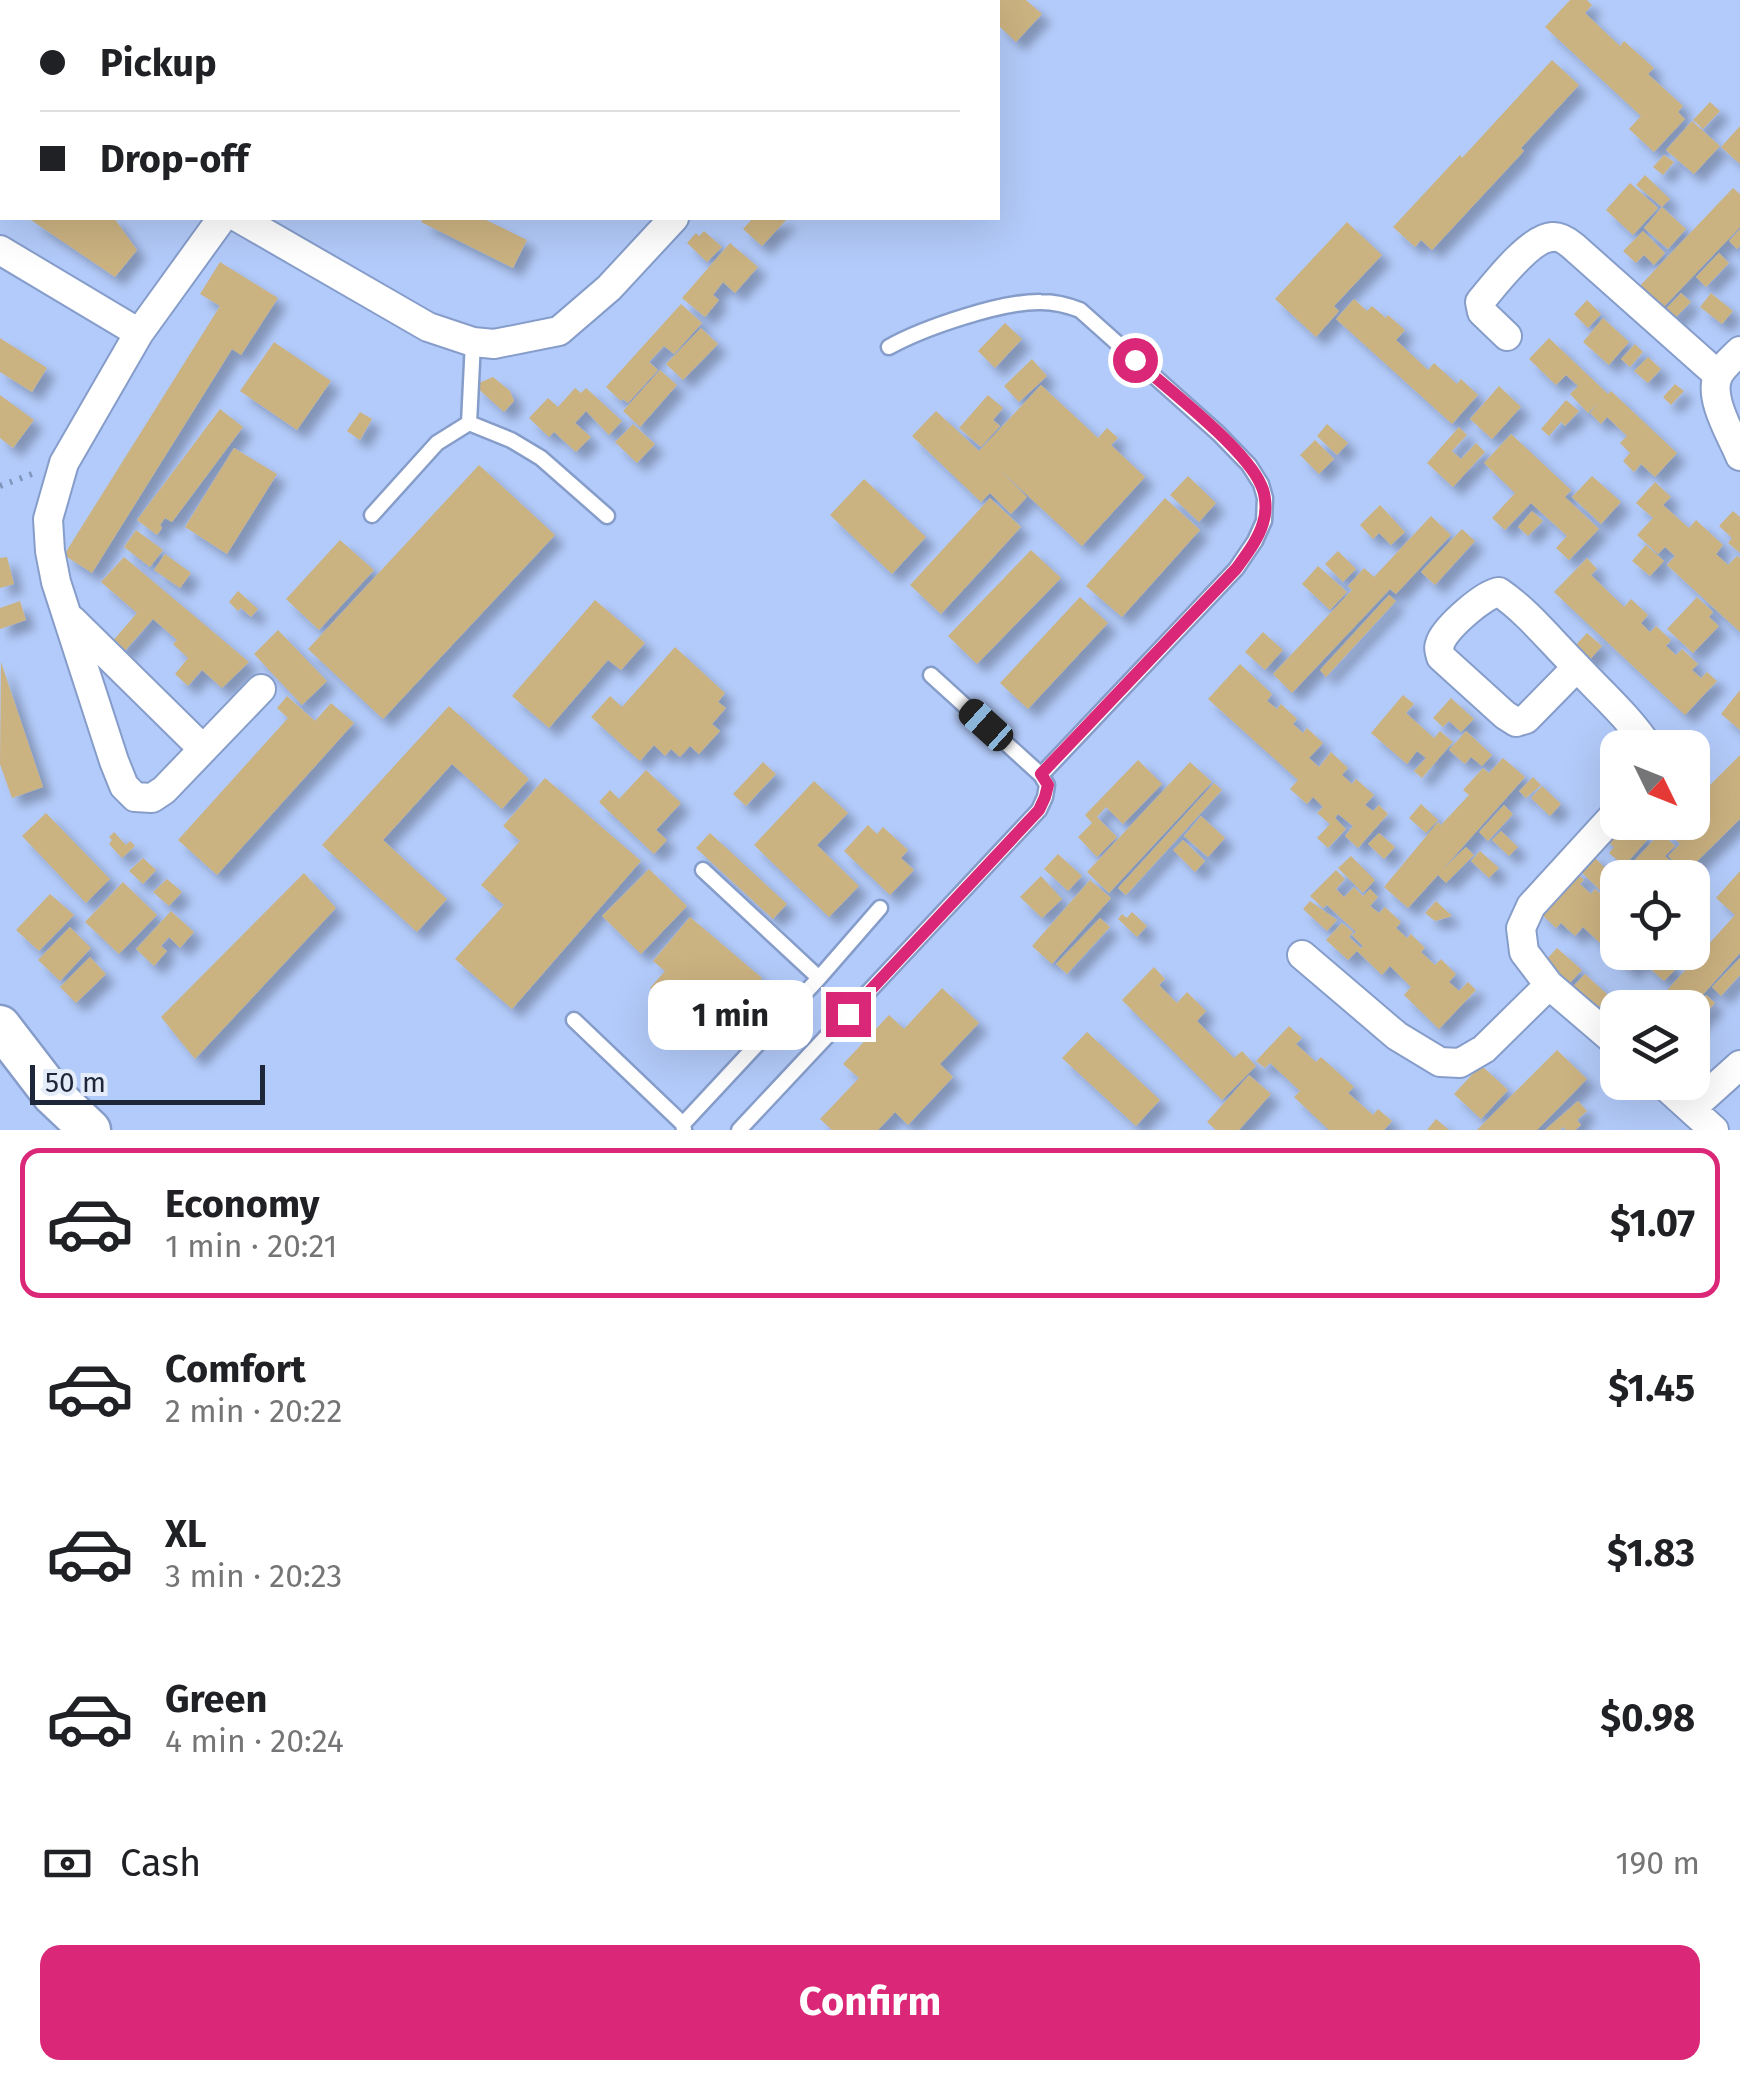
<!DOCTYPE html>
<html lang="en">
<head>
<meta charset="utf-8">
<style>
  body { margin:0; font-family:"Fira Sans",sans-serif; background:#f6f6f6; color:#202124; height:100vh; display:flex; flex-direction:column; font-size:38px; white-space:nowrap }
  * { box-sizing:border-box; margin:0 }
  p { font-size:32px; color:#757577 }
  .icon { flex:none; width:55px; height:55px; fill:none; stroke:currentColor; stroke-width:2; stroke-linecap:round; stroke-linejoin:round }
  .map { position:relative; height:1130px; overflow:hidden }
  .side { display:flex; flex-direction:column; background:#fff; flex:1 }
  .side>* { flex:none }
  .hud { position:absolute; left:0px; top:0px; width:1000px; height:220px; box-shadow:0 10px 40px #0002; display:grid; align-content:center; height:220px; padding:0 40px; background:#fff }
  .needle { width:65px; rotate:133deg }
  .buttons { position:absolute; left:1600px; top:730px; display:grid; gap:20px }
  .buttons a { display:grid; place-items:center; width:110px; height:110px; border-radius:20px; background:#fff; box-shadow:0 10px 40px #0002; font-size:50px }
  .scale { position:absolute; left:30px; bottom:25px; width:235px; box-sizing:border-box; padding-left:10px; border:5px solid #1e2739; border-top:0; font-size:28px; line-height:35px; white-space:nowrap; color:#1e2739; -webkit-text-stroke:8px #e4ecfa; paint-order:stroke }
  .end { position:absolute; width:45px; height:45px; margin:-22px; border:12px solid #db2777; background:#fff; box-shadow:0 0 0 5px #fff }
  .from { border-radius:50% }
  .bubble { position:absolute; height:70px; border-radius:20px; background:#fff; box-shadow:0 10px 40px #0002; font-size:32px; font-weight:700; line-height:70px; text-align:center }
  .car { position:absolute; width:30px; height:60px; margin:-30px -15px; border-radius:12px; box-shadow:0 0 8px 2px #0007; background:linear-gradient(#222 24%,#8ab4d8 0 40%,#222 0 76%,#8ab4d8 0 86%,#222 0) }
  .hud b { display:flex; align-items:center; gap:35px; height:95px; font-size:38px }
  .hud b+b { border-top:2px solid #e0e0e0 }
  .hud i { width:25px; height:25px; background:#202124 }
  ul { padding:18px 0 0; list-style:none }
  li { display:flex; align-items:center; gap:30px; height:150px; margin:0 20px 15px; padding:0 20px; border:5px solid transparent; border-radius:20px }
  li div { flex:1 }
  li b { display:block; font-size:38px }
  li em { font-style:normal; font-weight:700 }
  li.selected { border-color:#db2777 }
  li>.icon { width:90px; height:90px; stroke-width:1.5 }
  .pay { display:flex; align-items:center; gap:25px; height:110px; padding:0 40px; font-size:38px }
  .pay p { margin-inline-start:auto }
  .primary-button { display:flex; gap:20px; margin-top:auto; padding:20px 40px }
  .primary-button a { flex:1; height:115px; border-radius:20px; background:#db2777; color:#fff; font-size:40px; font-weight:700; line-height:115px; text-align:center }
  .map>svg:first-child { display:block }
  .building { fill:#cbb281; filter:url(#shadow) }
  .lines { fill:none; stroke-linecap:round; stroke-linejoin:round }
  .lane-casing { stroke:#869dca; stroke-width:19 }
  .street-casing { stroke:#869dca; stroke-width:32 }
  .secondary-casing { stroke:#869dca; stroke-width:45 }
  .path { stroke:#8194b9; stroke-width:6; stroke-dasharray:2.5 8; stroke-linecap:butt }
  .lane { stroke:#fff; stroke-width:14 }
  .street { stroke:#fff; stroke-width:28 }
  .secondary { stroke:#fff; stroke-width:40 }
  .route { stroke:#db2777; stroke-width:12 }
</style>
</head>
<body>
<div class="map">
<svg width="1740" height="1130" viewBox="0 0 1740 1130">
  <defs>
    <filter id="shadow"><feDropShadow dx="9" dy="9" stdDeviation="5" flood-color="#0004"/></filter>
  </defs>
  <rect width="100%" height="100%" fill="#b3cbfa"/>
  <!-- building -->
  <path class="building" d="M998,0H1026L1042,14L1016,42L998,25Z
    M1570,0H1587L1592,5L1585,13L1620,46L1624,41L1654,68L1648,74L1683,106L1678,112L1685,119L1654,152L1629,129L1641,116L1545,27Z
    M1552,60L1579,85L1521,148L1524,151L1432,250L1421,240L1415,247L1393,227L1460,155L1462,158Z
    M1710,102L1720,111L1703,129L1693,120Z
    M1692,121L1720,146L1694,174L1666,150Z
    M1740,126V164L1721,147Z
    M1664,155L1674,162L1663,175L1653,167Z
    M1645,175L1670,199L1662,207L1686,229L1668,249L1644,228L1662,207L1636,185Z
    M1630,183L1658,208L1633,235L1606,210Z
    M1733,188L1740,194V227L1656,315L1633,293Z
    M28,218H114L137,250L115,277Z
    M424,218H482L527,240L513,268L421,222Z
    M753,218H788L762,246L743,229Z
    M1347,222L1382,255L1334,306L1339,311L1316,337L1275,299Z
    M1740,229V246L1737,249L1729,241Z
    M704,231L722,247L707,262L687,243L696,233L699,236Z
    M1643,231L1665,253L1654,265L1644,255L1636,263L1623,251Z
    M730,243L758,267L735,293L723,282L713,295L719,300L705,317L682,298Z
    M1719,253L1729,263L1706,287L1696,277Z
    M220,262L278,298L241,355L232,349L92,573L64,555L220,306L200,294Z
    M1681,293L1691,302L1671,322L1662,313Z
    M1711,293L1733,311L1722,324L1700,307Z
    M1354,299L1367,311L1372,306L1386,318L1388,315L1405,330L1396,340L1428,370L1434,363L1457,384L1461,379L1478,395L1452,424L1336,319Z
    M1587,300L1601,314L1588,328L1574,314Z
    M681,304L702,323L674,354L664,346L649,362L658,370L628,403L623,399L621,401L606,387Z
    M1603,318L1629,342L1609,365L1583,342Z
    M1005,323L1022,339L995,368L978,351Z
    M701,328L718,344L683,380L666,364Z
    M0,338L47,368L32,392L0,372Z
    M1549,338L1608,394L1611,391L1677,453L1655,477L1641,464L1634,472L1623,461L1630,453L1620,443L1627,436L1607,417L1601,424L1590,413L1598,403L1588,413L1570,394L1578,386L1566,375L1556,385L1529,359Z
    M274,342L331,381L297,430L240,391Z
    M1635,344L1643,352L1630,367L1621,359Z
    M1648,357L1661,369L1648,383L1634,371Z
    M1032,359L1047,376L1019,402L1004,386Z
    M660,370L677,385L640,427L623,411Z
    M493,377L510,391L514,401L504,412L474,385Z
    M1675,384L1684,391L1671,405L1663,397Z
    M1041,385L1098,438L1107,428L1118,438L1111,445L1145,477L1082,546L999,469L1027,497L1011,514L990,493L981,502L912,436L936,411L979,451Z
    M1499,386L1521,407L1492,439L1470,419Z
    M575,388L581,393L586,388L622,421L609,435L586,411L575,423L591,437L576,452L554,432L549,437L529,418L548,398L558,407Z
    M0,395L34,420L13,448L0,438Z
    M988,395L1003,408L993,420L1000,426L981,447L959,428Z
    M1566,400L1579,411L1565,426L1561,422L1549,436L1541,429Z
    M220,409L243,427L172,522L165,518L160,525L162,528L157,535L137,520Z
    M360,412L372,419L360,440L347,431Z
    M633,424L655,444L637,463L615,442Z
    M1327,424L1348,443L1337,455L1317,436Z
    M1459,427L1467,435L1452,451L1461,459L1476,443L1485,452L1453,487L1427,463Z
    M1511,434L1571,490L1565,497L1599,529L1569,560L1556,548L1567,536L1531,503L1505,530L1492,518L1515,493L1484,463Z
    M1315,440L1334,459L1319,474L1300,455Z
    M234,448L277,474L227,554L185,527Z
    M479,465L555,535L383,719L308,649Z
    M1188,476L1216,503L1199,522L1170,495Z
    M1592,476L1621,502L1601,524L1572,497Z
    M864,479L926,537L892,574L830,515Z
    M1655,482L1671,497L1663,505L1689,528L1696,520L1723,545L1716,554L1728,565L1737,556L1740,558V632L1667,565L1675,556L1665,547L1658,554L1637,535L1653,518L1636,503Z
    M990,498L1021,527L941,614L910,585Z
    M1165,498L1200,530L1122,617L1086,586Z
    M1380,505L1405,532L1391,545L1379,533L1373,539L1360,525Z
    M1532,511L1543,521L1528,536L1518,527Z
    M1733,511L1740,517V553L1728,543L1732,538L1719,526Z
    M1431,516L1451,535L1396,594L1390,589L1292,693L1273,674L1352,590L1348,586L1364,568L1374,577Z
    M1462,529L1475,541L1435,585L1421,572Z
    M136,530L163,550L150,567L124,547Z
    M340,540L374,570L319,630L286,599Z
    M1646,545L1664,561L1650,576L1632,561Z
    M1031,550L1061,578L977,664L948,636Z
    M1338,551L1356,569L1343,582L1325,564Z
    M165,554L191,573L180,588L154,570Z
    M7,557L14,584L0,588V558Z
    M124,557L249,662L222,688L202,670L188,686L175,674L188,658L173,644L177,640L153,619L123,653L111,643L137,613L101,582Z
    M1587,558L1597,569L1591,575L1624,607L1631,599L1648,615L1641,623L1650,632L1656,626L1671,640L1666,646L1676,655L1682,649L1698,664L1692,670L1701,678L1707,672L1717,681L1685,715L1554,592Z
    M1318,566L1347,592L1330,610L1302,584Z
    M238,591L258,609L251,617L241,608L238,611L229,602Z
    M1389,595L1396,601L1326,677L1320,670Z
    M1080,597L1108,623L1028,709L1000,683Z
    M1697,597L1713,612L1709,617L1719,626L1693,653L1667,629Z
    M595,600L645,643L621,670L608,660L549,728L512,696Z
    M20,601L26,620L0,629V608Z
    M278,630L327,681L302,705L254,654Z
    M1263,632L1283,650L1265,670L1245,652Z
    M1587,633L1602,646L1585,665L1570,651Z
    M675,647L725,693L718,702L726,708L712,724L720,731L699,754L690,746L680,757L671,749L665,756L654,745L640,761L591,717L610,696L622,707Z
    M1,662L43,787L12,798L0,764Z
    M1240,664L1272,694L1267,701L1277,709L1281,704L1297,719L1293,724L1303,733L1307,728L1323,743L1309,758L1319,767L1331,752L1348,768L1342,775L1352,784L1356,779L1374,795L1365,805L1373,811L1379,805L1388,814L1358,848L1345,836L1353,826L1338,814L1335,818L1346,829L1328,848L1317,838L1330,824L1317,813L1323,807L1313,797L1307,804L1290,789L1298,780L1208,699Z
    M1740,690V730L1721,714Z
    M1403,695L1414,704L1406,713L1434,738L1440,731L1453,742L1422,778L1414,771L1426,758L1417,751L1407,764L1371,733Z
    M287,696L315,721L331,703L354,723L217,875L178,840L288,718L277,708Z
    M1451,698L1474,719L1461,732L1449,721L1443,727L1433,718Z
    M449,706L529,779L502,809L452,764L383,840L447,899L417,932L322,845Z
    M1466,731L1492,755L1482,766L1471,757L1465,764L1449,750Z
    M1740,755V819L1685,873L1668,856L1680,844L1666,830L1673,822H1692V803Z
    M1503,758L1525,777L1442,870L1466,847L1474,855L1446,883L1438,875L1408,908L1384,887L1438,822L1441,825L1469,795L1463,790L1483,768L1489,773Z
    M1138,760L1162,784L1123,824L1106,807L1097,817L1117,837L1097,857L1078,837L1092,823L1085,815Z
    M763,762L776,774L746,806L733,794Z
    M1190,762L1212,782L1109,893L1087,872Z
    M646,770L681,803L656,830L667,840L654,854L599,802L610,790L619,799Z
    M1533,777L1541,785L1526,798L1519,791Z
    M545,778L641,861L512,1009L455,959L504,905L481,885L520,841L503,826Z
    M814,781L848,813L817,845L859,886L829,917L754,845Z
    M1214,783L1222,790L1126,895L1118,888Z
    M1542,786L1561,804L1550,816L1531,798Z
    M1421,804L1438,820L1426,833L1409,818Z
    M1504,805L1513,814L1488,841L1479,832Z
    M46,813L110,879L86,903L22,836Z
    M1201,816L1225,838L1208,857L1184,836Z
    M1618,822H1632L1649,838L1624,866L1609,853L1614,847L1599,834Z
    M868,825L877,834L883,827L908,850L901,858L914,870L890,895L844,851Z
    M1501,831L1518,847L1509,856L1492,840Z
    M114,832L126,845L130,841L135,846L122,858L109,844L112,840L109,837Z
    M1661,832L1675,846L1665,856L1682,871L1676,878H1618Z
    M710,833L787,904L773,919L696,848Z
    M1379,833L1395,847L1384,859L1368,844Z
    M1183,840L1205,861L1195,872L1173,850Z
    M1480,851L1499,868L1489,878L1471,861Z
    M1590,853L1615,878L1602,892L1576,867Z
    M1058,854L1082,876L1068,891L1044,869Z
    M1351,856L1375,880L1363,893L1338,868Z
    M143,858L156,870L143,884L129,871Z
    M649,869L687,906L641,954L602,916Z
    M1573,869L1584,880L1580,884L1591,894L1595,889L1602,895L1618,878V952H1660L1677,968L1664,981L1640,960L1630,971L1583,927L1575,936L1561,923L1556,928L1536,909Z
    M1336,870L1345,879L1336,889L1344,897L1354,887L1363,896L1370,889L1378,897L1370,906L1379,913L1385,907L1401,922L1396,928L1407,938L1411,934L1425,948L1421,952L1435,965L1441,959L1456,974L1449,982L1459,991L1468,982L1476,990L1439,1029L1404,995L1411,987L1390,966L1382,975L1357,951L1348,960L1326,940L1342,923L1353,932L1349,937L1361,948L1363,946L1352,935L1356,932L1327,905L1323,908L1310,896Z
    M1740,871V953L1691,1008H1651L1735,915L1716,898Z
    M304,873L336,908L195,1059L161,1017Z
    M1041,876L1062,899L1042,918L1020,897Z
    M167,879L182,892L169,906L153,892Z
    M1090,880L1111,898L1052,964L1032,946Z
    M123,882L157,915L119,954L85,922Z
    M50,894L74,915L39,951L16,930Z
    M1310,901L1337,920L1327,931L1303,909Z
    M1436,901L1452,916L1435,921L1425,913Z
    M171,911L194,932L180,948L169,937L161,946L167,951L154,966L136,949Z
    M1132,912L1147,926L1137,937L1118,919L1122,914L1127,918Z
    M690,917L762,978L726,1020L705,1001L689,1021L650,988L665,971L653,961Z
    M1100,918L1110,927L1067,974L1056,964Z
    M70,927L91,948L60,981L38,960Z
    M1557,948L1582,970L1566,987L1541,965Z
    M90,957L106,974L76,1003L60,987Z
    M1740,958V975L1721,996L1712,987Z
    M1154,967L1165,979L1159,985L1177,1003L1187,992L1206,1011L1197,1021L1234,1058L1242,1051L1256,1066L1222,1100L1122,1000Z
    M1585,974L1609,996L1590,1016L1567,993Z
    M942,988L979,1023L940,1064L953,1077L908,1125L895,1112L878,1130H832L820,1119L859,1078L843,1064L889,1015L904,1029Z
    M1706,995L1715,1003L1692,1028V1009Z
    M1619,996L1632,1008H1618V1033L1600,1017Z
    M1289,1026L1302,1038L1296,1044L1316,1062L1321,1057L1354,1087L1348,1093L1373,1115L1378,1109L1392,1121L1384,1130H1329L1294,1097L1300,1091L1270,1063L1265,1068L1256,1061Z
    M1087,1032L1160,1100L1136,1126L1062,1058Z
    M1557,1050L1587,1079L1537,1130H1477Z
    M1481,1065L1508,1090L1481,1119L1454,1094Z
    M1249,1075L1271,1094L1239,1130H1216L1207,1122Z
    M1578,1101L1587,1111L1577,1120L1581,1125L1575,1130H1566L1563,1127L1560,1130H1545Z
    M1436,1119L1449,1130H1427Z"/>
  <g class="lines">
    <defs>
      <path id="lane" d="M889,347C923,328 1002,301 1041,302C1055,302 1067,305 1080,310L1218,433L1249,465L1261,484L1265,498L1264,521L1255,541L1236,569L1041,775
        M469,423L511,440L541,458L607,516
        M372,515L437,443L469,423L473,342
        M703,870L819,978
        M574,1020L683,1124L684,1130
        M683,1124L819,978L880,908
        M739,1130L1039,810L1045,797L1047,785L1041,775L931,675"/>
      <path id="street" d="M822,0V2
        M126,2V0
        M558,2L559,0
        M222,218L139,333L64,463L48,519L50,551L56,582L114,761L124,786L135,797L152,798L164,790L261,689
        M239,218L428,327L473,342L494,344L559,331L609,288L674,218
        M0,250L139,333
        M1507,336L1482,312L1480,302C1494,285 1530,238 1552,237C1560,236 1567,241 1573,246L1718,375
        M1740,351C1733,358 1722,367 1718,376C1708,398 1732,436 1740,456
        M72,620L203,749
        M1577,667L1526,719L1516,722L1505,715L1441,657C1439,648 1438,649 1441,641C1448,626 1484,594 1499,592C1527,611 1550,640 1574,664C1599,691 1629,717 1649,748
        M1618,811L1531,906L1521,928L1524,952L1549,985L1618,1044
        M1302,955L1397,1036L1440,1062L1460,1063L1484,1049L1549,985
        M1661,1082L1714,1130
        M1691,1109L1740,1065"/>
      <path id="secondary" d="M0,1026L53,1095L90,1130"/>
    </defs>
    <!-- lane casing -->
    <use href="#lane" class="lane-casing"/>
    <!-- street casing -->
    <use href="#street" class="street-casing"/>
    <!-- secondary casing -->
    <use href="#secondary" class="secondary-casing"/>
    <!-- path -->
    <path class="path" d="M0,486L32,474"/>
    <!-- lane -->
    <use href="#lane" class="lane"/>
    <!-- street -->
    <use href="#street" class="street"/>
    <!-- secondary -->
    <use href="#secondary" class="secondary"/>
  </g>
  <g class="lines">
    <!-- route -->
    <path class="route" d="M848,1014L1039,810L1045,797L1048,785L1041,774L1236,569C1246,555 1258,540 1263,523C1267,511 1266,495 1261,485C1246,449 1166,387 1135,360"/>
  </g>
</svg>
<div class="buttons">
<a><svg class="needle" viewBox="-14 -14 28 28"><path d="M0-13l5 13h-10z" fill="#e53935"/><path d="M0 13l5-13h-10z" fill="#757577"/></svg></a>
<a><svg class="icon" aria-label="locate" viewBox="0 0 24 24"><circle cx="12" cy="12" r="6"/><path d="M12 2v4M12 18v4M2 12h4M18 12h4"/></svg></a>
<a><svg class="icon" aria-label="layers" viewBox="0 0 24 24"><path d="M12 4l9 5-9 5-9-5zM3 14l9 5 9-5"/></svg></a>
</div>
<div class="scale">50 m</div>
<i class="end from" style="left:1135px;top:360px"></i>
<i class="end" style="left:848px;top:1014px"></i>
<div class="bubble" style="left:648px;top:980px;width:165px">1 min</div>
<i class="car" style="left:986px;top:725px;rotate:312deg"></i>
<div class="hud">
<b><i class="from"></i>Pickup</b>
<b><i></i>Drop-off</b>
</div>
</div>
<section class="side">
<ul>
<li class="selected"><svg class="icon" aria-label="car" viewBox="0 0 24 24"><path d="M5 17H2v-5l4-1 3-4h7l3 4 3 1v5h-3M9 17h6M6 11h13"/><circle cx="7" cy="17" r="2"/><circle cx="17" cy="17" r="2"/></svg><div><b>Economy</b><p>1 min · 20:21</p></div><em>$1.07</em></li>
<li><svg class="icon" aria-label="car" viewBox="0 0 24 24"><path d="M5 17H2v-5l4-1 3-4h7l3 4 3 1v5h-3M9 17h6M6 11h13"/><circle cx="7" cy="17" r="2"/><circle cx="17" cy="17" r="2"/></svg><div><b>Comfort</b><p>2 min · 20:22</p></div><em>$1.45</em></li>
<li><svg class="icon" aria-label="car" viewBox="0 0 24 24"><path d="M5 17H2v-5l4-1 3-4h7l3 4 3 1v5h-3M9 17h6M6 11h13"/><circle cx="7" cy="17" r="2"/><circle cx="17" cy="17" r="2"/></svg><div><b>XL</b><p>3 min · 20:23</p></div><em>$1.83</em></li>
<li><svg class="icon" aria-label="car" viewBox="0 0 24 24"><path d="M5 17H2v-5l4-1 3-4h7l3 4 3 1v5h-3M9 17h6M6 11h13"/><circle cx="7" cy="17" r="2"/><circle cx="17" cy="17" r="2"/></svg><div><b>Green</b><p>4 min · 20:24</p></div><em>$0.98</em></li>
</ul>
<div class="pay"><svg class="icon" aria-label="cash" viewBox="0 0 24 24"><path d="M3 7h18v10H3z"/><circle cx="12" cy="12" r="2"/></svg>Cash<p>190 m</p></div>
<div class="primary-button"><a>Confirm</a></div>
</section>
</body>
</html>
